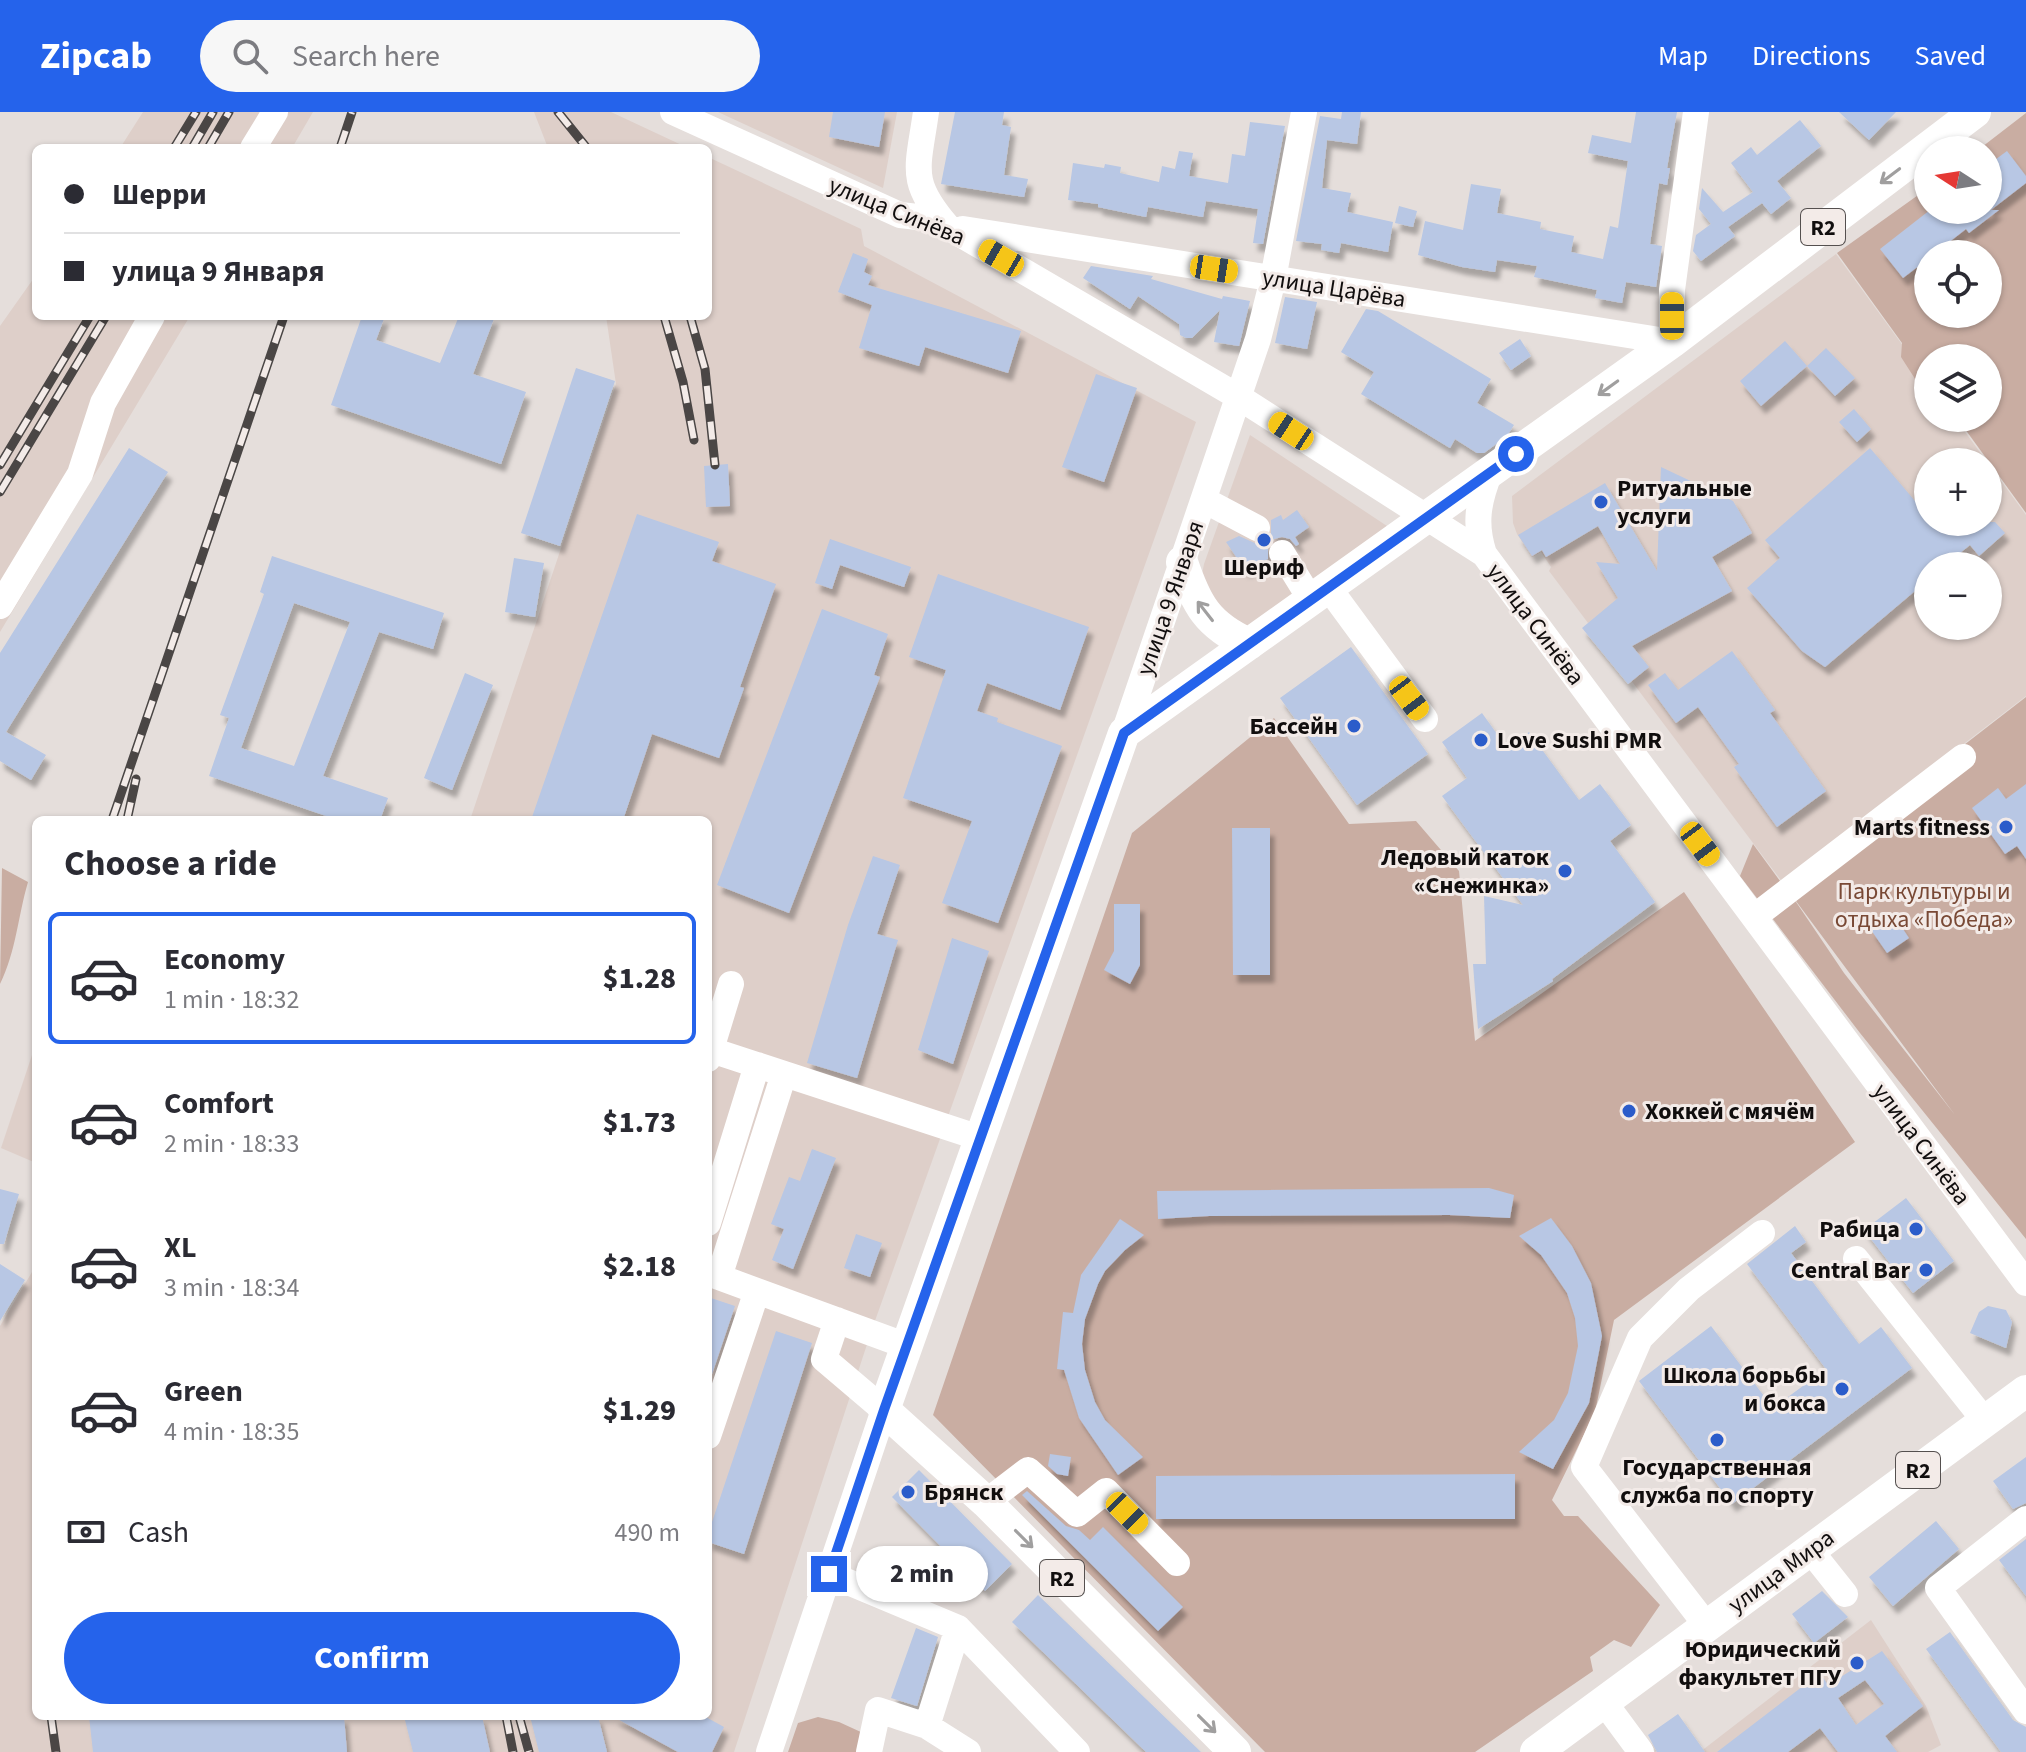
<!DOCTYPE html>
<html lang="en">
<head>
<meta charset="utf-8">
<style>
  body { margin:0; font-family:"Source Sans 3",sans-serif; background:#f7f7f7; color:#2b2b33; height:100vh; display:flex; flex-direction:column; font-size:30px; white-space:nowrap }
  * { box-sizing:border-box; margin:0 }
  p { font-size:26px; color:#7c7c81 }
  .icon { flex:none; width:44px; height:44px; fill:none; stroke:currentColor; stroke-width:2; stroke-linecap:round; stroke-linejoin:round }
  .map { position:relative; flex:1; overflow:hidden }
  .drawer { position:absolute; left:32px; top:704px; width:680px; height:904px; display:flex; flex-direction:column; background:#fff; border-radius:12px; box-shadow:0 2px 6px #0004 }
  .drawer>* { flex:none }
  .guide { position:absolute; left:32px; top:32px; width:680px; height:176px; border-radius:12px; box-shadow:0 2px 6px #0004; display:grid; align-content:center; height:176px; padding:0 32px; background:#fff }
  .needle { width:52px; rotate:282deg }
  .fabs { position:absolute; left:1914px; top:24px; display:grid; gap:16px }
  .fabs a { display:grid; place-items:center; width:88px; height:88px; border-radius:50%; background:#fff; box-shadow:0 2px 6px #0004; font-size:40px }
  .end { position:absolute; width:36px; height:36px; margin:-18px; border:10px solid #2563eb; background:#fff; box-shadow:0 0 0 4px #fff }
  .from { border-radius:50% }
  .bubble { position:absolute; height:56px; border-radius:28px; background:#fff; box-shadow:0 2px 6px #0004; font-size:26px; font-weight:800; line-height:56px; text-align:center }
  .car { position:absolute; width:24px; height:48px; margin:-24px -12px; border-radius:10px; box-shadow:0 0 6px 2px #0007; background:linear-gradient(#f5c518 24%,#345 0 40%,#f5c518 0 76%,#345 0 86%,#f5c518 0) }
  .guide b { display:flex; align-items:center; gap:28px; height:76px; font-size:30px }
  .guide b+b { border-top:2px solid #e1e1e2 }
  .guide i { width:20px; height:20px; background:#2b2b33 }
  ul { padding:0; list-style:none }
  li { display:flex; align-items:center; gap:24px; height:132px; margin:0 16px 12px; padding:0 16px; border:4px solid transparent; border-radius:12px }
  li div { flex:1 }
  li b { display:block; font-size:30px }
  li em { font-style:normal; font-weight:800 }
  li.current { border-color:#2563eb }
  li>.icon { width:72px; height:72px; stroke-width:1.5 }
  h2 { padding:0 32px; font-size:36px; line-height:96px }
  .pay { display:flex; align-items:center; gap:20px; height:88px; padding:0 32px; font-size:30px }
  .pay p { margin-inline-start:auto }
  .cta { display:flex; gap:16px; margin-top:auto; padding:16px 32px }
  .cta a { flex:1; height:92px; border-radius:48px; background:#2563eb; color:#fff; font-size:32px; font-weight:800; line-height:92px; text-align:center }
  header { display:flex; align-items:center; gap:48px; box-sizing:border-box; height:112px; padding:0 40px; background:#2563eb; color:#fff }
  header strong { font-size:38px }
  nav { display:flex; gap:44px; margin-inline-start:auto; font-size:28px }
  .search { width:560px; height:72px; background:#f7f7f7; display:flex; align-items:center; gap:20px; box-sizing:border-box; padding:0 28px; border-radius:44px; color:#7c7c81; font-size:30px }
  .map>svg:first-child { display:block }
  .built { fill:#decfc9; fill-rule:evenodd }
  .green { fill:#c9ada2; fill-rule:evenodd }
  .building { fill:#b8c7e4; fill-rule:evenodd; filter:url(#shadow) }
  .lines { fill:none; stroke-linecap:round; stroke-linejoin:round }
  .minor { stroke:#fff; stroke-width:26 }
  .major { stroke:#fff; stroke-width:32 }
  .rail-casing { stroke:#4a4645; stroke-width:9 }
  .rail { stroke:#f3ebe8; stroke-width:6; stroke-dasharray:18; stroke-linecap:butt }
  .oneway { stroke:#a09f9f }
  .route { stroke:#2563eb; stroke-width:10 }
  .poi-dot { fill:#2b5cca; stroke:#f3ebe8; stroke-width:3 }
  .labels { text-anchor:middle; stroke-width:6; stroke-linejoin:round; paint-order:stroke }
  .shield { fill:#f3ebe8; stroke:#55504f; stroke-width:2 }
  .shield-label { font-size:22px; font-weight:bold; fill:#110e0e }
  .street-label { font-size:24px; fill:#110e0e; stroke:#f3ebe8 }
  .poi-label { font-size:24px; font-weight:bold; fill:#110e0e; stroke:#f3ebe8; text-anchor:end }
  .park-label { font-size:24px; fill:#794935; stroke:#f3ebe8 }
</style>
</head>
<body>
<header>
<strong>Zipcab</strong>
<div class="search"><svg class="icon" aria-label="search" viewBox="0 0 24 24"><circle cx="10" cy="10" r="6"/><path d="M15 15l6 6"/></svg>Search here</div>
<nav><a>Map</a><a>Directions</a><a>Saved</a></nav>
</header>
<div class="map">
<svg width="2026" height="1640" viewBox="0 0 2026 1640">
  <defs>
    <filter id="shadow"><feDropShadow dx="4.5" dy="8" stdDeviation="2" flood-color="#0004"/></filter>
  </defs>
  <rect width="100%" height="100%" fill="#e5dedb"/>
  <!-- built -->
  <path class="built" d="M143,0H313L292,36H120Z
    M534,0H611L688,36H548Z
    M718,0H897L883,76Z
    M708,45L861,117L864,134L1196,310L871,1220L734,1640H0V1214L32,1160L36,1114V1604H708V708H470L616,272L606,204H708Z
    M1836,142L1928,268V306H1955L1987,350H1928V410H1988V351L2026,403V584L1783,771L1549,459L1551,455L1541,440L1532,445L1517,422L1513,411L1512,384ZM1928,454H1988V514H1928Z
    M36,163V204H190L0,520V214Z
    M1250,323L1393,418L1247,523L1200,472L1204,452Z
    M36,931V1051L1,1036Z
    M1871,1508L1926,1594L1941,1633L1928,1640H1700Z"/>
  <!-- green -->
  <path class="green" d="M2026,1V401L1957,306H1988V246H1928V287L1901,245L1902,231L1837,141L1928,76V98H1988V38H1978ZM1928,142H1988V202H1928Z
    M2026,585V1127L1860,921L1740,764L1753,732L1783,773ZM1790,781L1955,1003L1844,861Z
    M1274,606L1349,712L1416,709L1459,759L1475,929L1684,780L1855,1030L1614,1208L1595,1300L1552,1388L1564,1404H1578L1660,1493L1631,1535L1614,1528L1590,1545L1593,1559L1475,1640H1265L933,1303L1132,721Z
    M2,756L28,770C18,804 16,840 0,872Z
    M818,1605L839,1610L863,1621V1640H788L798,1611Z"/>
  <!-- building -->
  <path class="building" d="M833,0H885L879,35L829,25Z
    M955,0H1004L1002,13L1011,15L1004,63L1028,67L1024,85L941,72Z
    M1342,0H1361L1357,32L1327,28L1322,76L1351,81L1347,100L1393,110L1388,140L1341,131L1339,141L1321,138L1322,132L1296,129L1320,4L1341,7Z
    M1636,0H1677L1667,56H1670L1667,73L1659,71L1650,132L1662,134L1656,175L1626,170L1622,191L1595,186L1597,178L1534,165L1537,154L1497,148L1495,160L1462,155L1418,143L1425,109L1463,118L1471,72L1501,77L1497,101L1541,110L1540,117L1574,124L1571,140L1603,147L1610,114L1618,116L1628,49L1588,41L1592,23L1631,31Z
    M1839,0H1896L1869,28Z
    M1800,8L1821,34L1777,69L1791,86L1771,102L1762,91L1728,115L1735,124L1701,149L1693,139L1696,123L1711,112L1699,97L1702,76L1723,100L1753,80L1731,51L1751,35L1757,43Z
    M1250,10L1285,14L1263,132L1253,131L1258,97L1206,89L1203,105L1148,95L1146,105L1098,95V92L1068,88L1073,51L1104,56L1105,52L1121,55L1120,61L1159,70L1162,54L1175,57L1179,39L1193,41L1189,64L1228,71L1232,42L1245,44Z
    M2007,39L2026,64V71L1991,98H1999L1969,121L1966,117L1934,142H1928V147L1903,166L1880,137L1930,98H1988V53Z
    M1399,94L1417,99L1413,115L1395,111Z
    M853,141L868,147L864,160L872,164L868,173L1021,219L1008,261L925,235L919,254L859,236L872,193L838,180Z
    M1091,154L1153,164L1151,167L1222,187L1223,184L1250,189L1239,234L1214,230L1220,198L1192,226H1186L1180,223L1179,212L1138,184L1130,197L1083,166Z
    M1285,185L1317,190L1307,237L1275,231Z
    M1366,197L1378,199L1491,267L1477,291L1514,313L1507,324L1484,341H1477L1455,327L1450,336L1361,282L1374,260L1341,240Z
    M362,204H385L376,228L440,251L459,204H495L473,262L526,280L501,352L331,293Z
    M1520,227L1531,244L1511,258L1499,241Z
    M1785,229L1807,254L1761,294L1740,269Z
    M1826,236L1855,266L1835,284L1807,254Z
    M576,256L615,269L560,434L521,421Z
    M1096,262L1137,276L1104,370L1062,355Z
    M1854,297L1871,317L1857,330L1839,310Z
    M129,336L168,360L6,620L46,643L31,668L0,649V541Z
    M1870,336L1915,389L1928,377V410H1995L2005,421L1979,444L1970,433L1944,454H1928V468L1825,555L1802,539L1747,476L1780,446L1765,428Z
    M728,352L730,394L706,395L704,354Z
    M1661,355L1733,389L1752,421L1712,445L1732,479L1632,534L1649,555L1628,572L1582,516L1618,486L1596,450L1620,452L1598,414L1546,445L1542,438L1532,444L1518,423L1605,371L1657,459Z
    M1297,398L1309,415L1295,425L1299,432L1296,434L1290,427L1282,425L1274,427L1268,434V447L1245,458L1226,430L1239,424L1257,432L1265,430L1271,423V408L1281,403L1283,408Z
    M637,402L719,430L712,449L776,472L740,575L744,576L719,646L652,622L623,708H531Z
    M830,427L911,455L904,475L840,453L832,477L815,471Z
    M272,444L444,501L433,537L379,520L323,664L388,686L380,708H338L209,664L229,606L220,603L264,482L260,480ZM294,491L350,510L294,654L241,636Z
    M514,446L544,451L535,505L505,500Z
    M938,462L1089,515L1060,598L987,571L977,599L998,606L997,610L1062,634L998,811L942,791L972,709L903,686L946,558L909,545Z
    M822,497L888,522L874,563L880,565L789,801L717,773Z
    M1351,535L1428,642L1357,693L1280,586Z
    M1732,539L1775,598L1770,601L1826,679L1777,715L1734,655L1739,652L1698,595L1676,611L1648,573L1665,561L1678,578Z
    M465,561L493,573L452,678L424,666Z
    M1482,601L1507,636L1529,620L1579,688L1600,672L1631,713L1610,729L1655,790L1552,867L1553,869L1478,917L1473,852H1486L1484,784L1523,793L1442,684L1467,666L1442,630Z
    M2026,672V747L2017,734L2005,742L1972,696L1998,676L2006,687Z
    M1232,716H1270V863H1233Z
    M873,744L900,753L877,822L898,828L857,966L807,951L848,813Z
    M1114,792H1140V853L1130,872L1104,858L1114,839Z
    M1893,802L1909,826L1887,841L1871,818Z
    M952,826L989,839L953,952L918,938Z
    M812,1037L836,1046L793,1157L772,1148L784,1117L771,1112L789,1065L800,1069Z
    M1489,1076L1514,1083L1510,1106L1449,1103L1209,1104L1158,1107L1157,1079Z
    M0,1077L19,1082L4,1132H0Z
    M1906,1086L1954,1149L1913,1181L1864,1118Z
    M1551,1106L1572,1134L1591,1171L1602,1224L1589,1291L1553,1357L1519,1340L1554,1308L1568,1281L1578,1234L1575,1206L1567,1181L1541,1143L1519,1124Z
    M1120,1107L1144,1123L1125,1138L1105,1159L1098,1172L1085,1207L1082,1232L1085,1258L1095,1290L1105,1308L1143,1345L1118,1363L1079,1306L1064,1258L1057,1257L1063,1200L1073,1201L1081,1163Z
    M1795,1114L1806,1130L1791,1141L1859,1232L1881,1215L1912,1256L1732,1392L1639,1269L1711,1214L1773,1296L1826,1257L1747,1152Z
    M856,1122L882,1131L870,1165L844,1156Z
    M0,1152L25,1168L0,1209Z
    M708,1185L735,1194L708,1274Z
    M1988,1194L2006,1198L2012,1210L2006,1236L1970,1221L1979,1200Z
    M776,1219L812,1231L744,1442L708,1430V1422Z
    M1050,1342L1071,1345L1068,1364L1057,1362L1048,1354Z
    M2026,1345V1391L2013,1397L1993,1369Z
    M919,1358L1012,1452L985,1479L892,1385Z
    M1515,1362V1407H1156V1364Z
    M1027,1379L1066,1414L1079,1418L1090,1428L1103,1415L1183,1495L1158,1519L1022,1383Z
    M1936,1409L1959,1437L1893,1494L1869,1465Z
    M2026,1427V1484L1999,1448Z
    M1822,1479L1848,1505L1814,1531L1792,1502Z
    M1038,1483L1201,1640H1146L1012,1510Z
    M916,1516L938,1525L917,1594L891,1586Z
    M1950,1520L2013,1608L2026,1615V1640H2001L1926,1537Z
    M1882,1539L1923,1594L1885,1624L1897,1640H1838L1820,1616L1788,1640H1717L1820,1561L1828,1573ZM1865,1568L1884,1592L1856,1613L1838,1586Z
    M1678,1602L1705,1640H1657L1648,1623Z
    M89,1604H344L347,1640H93Z
    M404,1604H482L490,1640H413Z
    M530,1604H598L607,1640H539Z
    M612,1604H704L724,1615L712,1640H678Z"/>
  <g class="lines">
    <!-- minor -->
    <path class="minor" d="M673,0L900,103L927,106L948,115L1237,284L1484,442L2026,1171
      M926,0C918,57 908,69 948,115
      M253,36L275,0
      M963,117L1672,230V178L1696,0
      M1204,388L1257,416
      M1282,441L1311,488
      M1484,442C1474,412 1478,390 1490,360
      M1328,475L1425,607
      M0,494L80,362L103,291L152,204
      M1124,621L1258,227L1273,167L1304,0
      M1754,805L1963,645
      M708,937L980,1026
      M708,947L731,872
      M708,1111L757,953
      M1856,1147L1985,1309
      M708,1161L907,1234
      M719,1165L784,962
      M708,1324L757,1179
      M986,1390L1028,1358L1077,1402L1106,1379L1177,1451
      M2026,1407L1938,1476L2026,1599
      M1810,1438L1845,1482
      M829,1462L958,1516L927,1614L878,1598L869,1640
      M1707,1514L1584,1355L1640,1226L1689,1177L1762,1121
      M958,1516L1077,1640
      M1604,1590L1641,1640
      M927,1614L968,1640
      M769,1640L884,1298L824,1247L837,1208"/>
    <!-- major -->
    <path class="major" d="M1182,450C1196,492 1207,513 1249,532
      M1235,1640L986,1390L884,1298L1124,621L1672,230L1975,0
      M1536,1640L2026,1279"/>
    <defs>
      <path id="rail" d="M558,0L587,36
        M174,36L196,0
        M192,36L213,0
        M208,36L229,0
        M340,36L352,0
        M664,204L683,270L694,328
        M690,204L705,257L715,353
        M0,353L90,204
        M0,380L106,204
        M112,708L284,204
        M127,708L136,667
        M51,1604L56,1640
        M506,1604L513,1640
        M519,1604L529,1640"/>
    </defs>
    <!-- rail casing -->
    <use href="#rail" class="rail-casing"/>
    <!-- rail -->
    <use href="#rail" class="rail"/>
  </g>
  <!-- one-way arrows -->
  <defs><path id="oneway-shaft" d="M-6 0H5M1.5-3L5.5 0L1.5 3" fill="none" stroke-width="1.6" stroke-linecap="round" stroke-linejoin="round" transform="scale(2)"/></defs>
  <g class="oneway">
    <use href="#oneway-shaft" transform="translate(1890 64) rotate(143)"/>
    <use href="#oneway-shaft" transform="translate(1608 276) rotate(144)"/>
    <use href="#oneway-shaft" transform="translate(1205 499) rotate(-128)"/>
    <use href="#oneway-shaft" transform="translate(1024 1427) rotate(45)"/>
    <use href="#oneway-shaft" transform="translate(1207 1612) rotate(45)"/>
  </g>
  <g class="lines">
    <!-- route -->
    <path class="route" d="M829,1462L884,1298L1124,621L1516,342"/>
  </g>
  <!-- markers -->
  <g class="poi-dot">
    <circle cx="1601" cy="390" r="8"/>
    <circle cx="1264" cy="428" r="8"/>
    <circle cx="1354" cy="614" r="8"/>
    <circle cx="1481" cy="628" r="8"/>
    <circle cx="2006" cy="715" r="8"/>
    <circle cx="1565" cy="759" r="8"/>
    <circle cx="1629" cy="999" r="8"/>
    <circle cx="1916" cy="1117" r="8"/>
    <circle cx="1926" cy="1158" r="8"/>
    <circle cx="1842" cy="1277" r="8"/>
    <circle cx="1717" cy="1328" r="8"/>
    <circle cx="908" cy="1380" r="8"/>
    <circle cx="1857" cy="1551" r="8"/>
  </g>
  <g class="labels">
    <!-- shield labels -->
    <g class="shield">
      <rect x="1801" y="97" width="44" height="36" rx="6"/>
      <rect x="1896" y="1340" width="44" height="36" rx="6"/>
      <rect x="1040" y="1448" width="44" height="36" rx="6"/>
    </g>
    <g class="shield-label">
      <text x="1823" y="123">R2</text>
      <text x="1918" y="1366">R2</text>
      <text x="1062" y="1474">R2</text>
    </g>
    <!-- street labels -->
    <g class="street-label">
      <text transform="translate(897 99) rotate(22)" y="8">улица Синёва</text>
      <text transform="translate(1334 176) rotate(9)" y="8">улица Царёва</text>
      <text transform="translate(1170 486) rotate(-71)" y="8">улица 9 Января</text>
      <text transform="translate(1536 512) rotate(53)" y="8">улица Синёва</text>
      <text transform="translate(1922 1032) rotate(53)" y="8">улица Синёва</text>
      <text transform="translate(1781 1459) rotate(-36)" y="8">улица Мира</text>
    </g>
    <!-- poi labels -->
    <g class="poi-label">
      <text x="1617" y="384" text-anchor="start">Ритуальные<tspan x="1617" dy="28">услуги</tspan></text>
      <text x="1264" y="463" text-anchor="middle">Шериф</text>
      <text x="1338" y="622">Бассейн</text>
      <text x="1497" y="636" text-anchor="start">Love Sushi PMR</text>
      <text x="1990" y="723">Marts fitness</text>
      <text x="1549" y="753">Ледовый каток<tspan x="1549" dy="28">«Снежинка»</tspan></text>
      <text x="1645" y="1007" text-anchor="start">Хоккей с мячём</text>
      <text x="1900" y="1125">Рабица</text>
      <text x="1910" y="1166">Central Bar</text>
      <text x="1826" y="1271">Школа борьбы<tspan x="1826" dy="28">и бокса</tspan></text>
      <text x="1717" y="1363" text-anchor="middle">Государственная<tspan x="1717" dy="28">служба по спорту</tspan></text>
      <text x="924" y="1388" text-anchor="start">Брянск</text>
      <text x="1841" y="1545">Юридический<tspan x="1841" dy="28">факультет ПГУ</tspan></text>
    </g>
    <!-- park labels -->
    <g class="park-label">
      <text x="1924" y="787">Парк культуры и<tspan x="1924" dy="28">отдыха «Победа»</tspan></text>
    </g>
  </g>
</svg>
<div class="fabs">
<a><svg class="needle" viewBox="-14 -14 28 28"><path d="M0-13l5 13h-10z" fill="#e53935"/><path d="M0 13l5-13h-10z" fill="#7c7c81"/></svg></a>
<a><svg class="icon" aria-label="locate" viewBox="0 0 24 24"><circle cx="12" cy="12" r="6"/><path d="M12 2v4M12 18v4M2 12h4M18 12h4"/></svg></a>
<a><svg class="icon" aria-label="layers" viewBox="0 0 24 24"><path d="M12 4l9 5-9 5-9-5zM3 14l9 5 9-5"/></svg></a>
<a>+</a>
<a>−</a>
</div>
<i class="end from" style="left:1516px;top:342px"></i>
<i class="end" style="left:829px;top:1462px"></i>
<div class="bubble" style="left:856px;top:1434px;width:132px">2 min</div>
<i class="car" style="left:1001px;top:146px;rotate:300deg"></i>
<i class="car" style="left:1214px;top:157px;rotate:99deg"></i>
<i class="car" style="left:1672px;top:204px;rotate:0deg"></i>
<i class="car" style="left:1291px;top:319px;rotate:303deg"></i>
<i class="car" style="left:1409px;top:586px;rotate:143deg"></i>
<i class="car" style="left:1700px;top:732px;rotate:143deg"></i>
<i class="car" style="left:1127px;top:1401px;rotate:135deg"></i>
<div class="guide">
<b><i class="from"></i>Шерри</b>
<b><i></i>улица 9 Января</b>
</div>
<section class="drawer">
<h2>Choose a ride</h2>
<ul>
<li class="current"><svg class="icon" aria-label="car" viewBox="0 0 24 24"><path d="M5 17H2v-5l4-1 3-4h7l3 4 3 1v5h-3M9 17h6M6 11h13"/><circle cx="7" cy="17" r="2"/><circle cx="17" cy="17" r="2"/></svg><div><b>Economy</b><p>1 min · 18:32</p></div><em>$1.28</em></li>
<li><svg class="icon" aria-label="car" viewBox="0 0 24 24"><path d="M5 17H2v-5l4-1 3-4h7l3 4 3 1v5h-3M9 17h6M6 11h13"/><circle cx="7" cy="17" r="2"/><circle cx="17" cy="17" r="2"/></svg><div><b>Comfort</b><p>2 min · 18:33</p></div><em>$1.73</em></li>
<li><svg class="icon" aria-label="car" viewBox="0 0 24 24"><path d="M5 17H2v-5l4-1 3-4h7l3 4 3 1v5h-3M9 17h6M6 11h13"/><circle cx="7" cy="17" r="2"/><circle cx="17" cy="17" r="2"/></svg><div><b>XL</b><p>3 min · 18:34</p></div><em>$2.18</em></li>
<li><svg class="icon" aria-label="car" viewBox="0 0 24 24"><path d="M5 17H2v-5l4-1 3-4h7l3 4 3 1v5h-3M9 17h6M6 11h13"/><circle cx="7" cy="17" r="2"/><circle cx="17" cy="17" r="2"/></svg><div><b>Green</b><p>4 min · 18:35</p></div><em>$1.29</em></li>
</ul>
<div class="pay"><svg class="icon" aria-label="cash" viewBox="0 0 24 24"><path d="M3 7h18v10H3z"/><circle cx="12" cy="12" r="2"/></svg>Cash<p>490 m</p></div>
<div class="cta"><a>Confirm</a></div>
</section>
</div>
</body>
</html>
